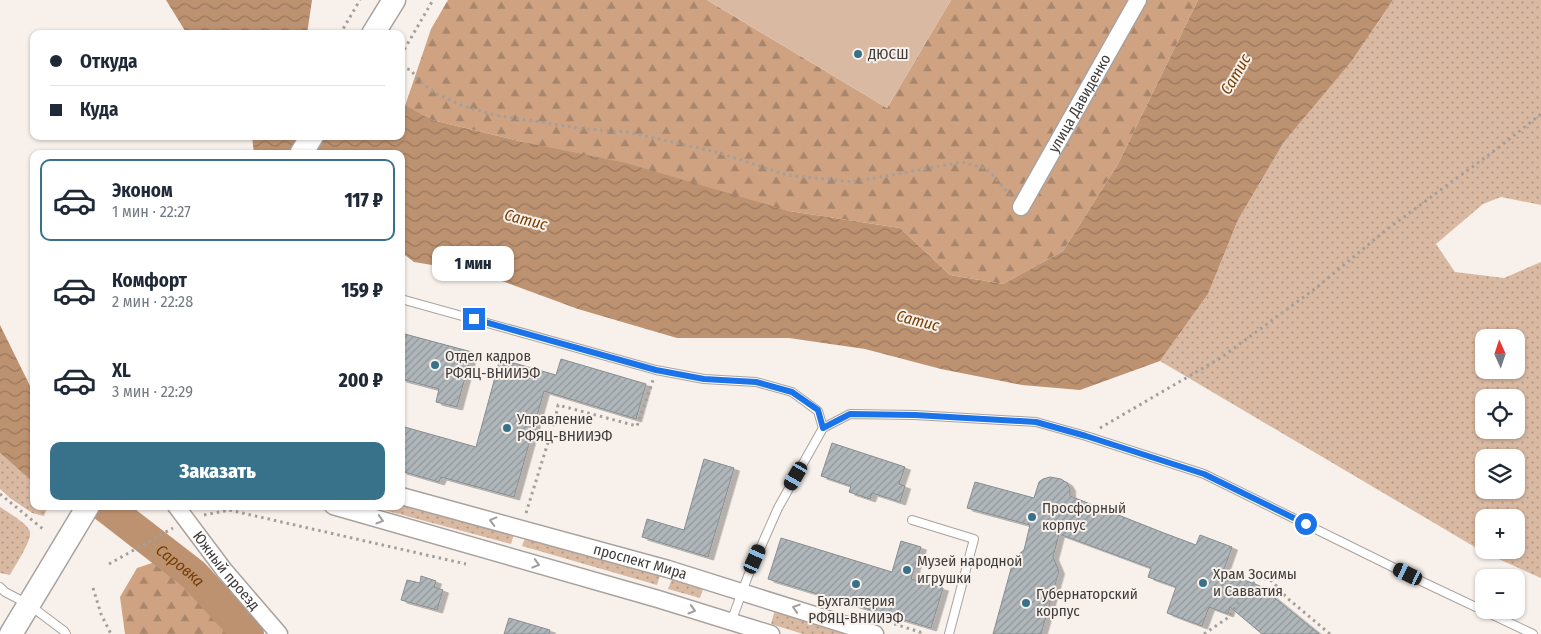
<!DOCTYPE html>
<html lang="ru">
<head>
<meta charset="utf-8">
<style>
  body { margin:0; font-family:"Fira Sans Condensed",sans-serif; background:#f2f2f3; color:#1f2937; height:100vh; display:flex; flex-direction:column; font-size:19px; white-space:nowrap }
  * { box-sizing:border-box; margin:0 }
  p { font-size:16px; color:#747a83 }
  .icon { flex:none; width:28px; height:28px; fill:none; stroke:currentColor; stroke-width:2; stroke-linecap:round; stroke-linejoin:round }
  .map { position:relative; flex:1; overflow:hidden }
  .drawer { position:absolute; left:30px; top:150px; width:375px; height:360px; display:flex; flex-direction:column; background:#fff; border-radius:10px; box-shadow:0 1px 4px #0004 }
  .drawer>* { flex:none }
  .top-card { position:absolute; left:30px; top:30px; width:375px; height:110px; border-radius:10px; box-shadow:0 1px 4px #0004; display:grid; align-content:center; height:110px; padding:0 20px; background:#fff }
  .needle { width:32px; rotate:357deg }
  .fabs { position:absolute; left:1475px; top:329px; display:grid; gap:10px }
  .fabs a { display:grid; place-items:center; width:50px; height:50px; border-radius:10px; background:#fff; box-shadow:0 1px 4px #0004; font-size:25px }
  .end { position:absolute; width:22px; height:22px; margin:-11px; border:6px solid #1a73e8; background:#fff; box-shadow:0 0 0 2px #fff }
  .from { border-radius:50% }
  .bubble { position:absolute; height:35px; border-radius:10px; background:#fff; box-shadow:0 1px 4px #0004; font-size:16px; font-weight:800; line-height:35px; text-align:center }
  .car { position:absolute; width:15px; height:30px; margin:-15px -8px; border-radius:6px; box-shadow:0 0 4px 1px #0007; background:linear-gradient(#222 24%,#8ab4d8 0 40%,#222 0 76%,#8ab4d8 0 86%,#222 0) }
  .top-card b { display:flex; align-items:center; gap:18px; height:48px; font-size:19px }
  .top-card b+b { border-top:1px solid #e0e1e3 }
  .top-card i { width:12px; height:12px; background:#1f2937 }
  ul { padding:9px 0 0; list-style:none }
  li { display:flex; align-items:center; gap:15px; height:82px; margin:0 10px 8px; padding:0 10px; border:2px solid transparent; border-radius:10px }
  li div { flex:1 }
  li b { display:block; font-size:19px }
  li em { font-style:normal; font-weight:800 }
  li.on { border-color:#37728a }
  li>.icon { width:45px; height:45px; stroke-width:1.5 }
  .primary-button { display:flex; gap:10px; margin-top:auto; padding:10px 20px }
  .primary-button a { flex:1; height:58px; border-radius:10px; background:#37728a; color:#fff; font-size:20px; font-weight:800; line-height:58px; text-align:center }
  .map>svg:first-child { display:block }
  .grass { fill:url(#grass-dots); fill-rule:evenodd }
  .forest { fill:url(#forest-firs) }
  .garden { fill:#d9b9a2 }
  .water { fill:url(#water-waves) }
  .lines { fill:none; stroke-linecap:round; stroke-linejoin:round }
  .river { stroke:#bd9271; stroke-width:32 }
  .building { fill:url(#building-hatch); stroke:#878e91; filter:url(#shadow) }
  .lane-casing { stroke:#a9a29e; stroke-width:10 }
  .street-casing { stroke:#a9a29e; stroke-width:19 }
  .secondary-casing { stroke:#a9a29e; stroke-width:25 }
  .path { stroke:#a49f9c; stroke-width:3; stroke-dasharray:2.5 4; stroke-linecap:butt }
  .lane { stroke:#fff; stroke-width:8 }
  .street { stroke:#fff; stroke-width:16 }
  .secondary { stroke:#fff; stroke-width:22 }
  .oneway { stroke:#9f9e9d }
  .route { stroke:#1a73e8; stroke-width:6 }
  .poi-dot { fill:#37728a; stroke:#f7f0eb; stroke-width:2 }
  .labels { text-anchor:middle; stroke-width:4; stroke-linejoin:round; paint-order:stroke }
  .poi-label { font-size:15px; fill:#3f3c3b; stroke:#f7f0eb; text-anchor:start }
  .street-label { font-size:15px; fill:#3f3c3b; stroke:#f7f0eb }
  .water-label { font-size:16px; font-style:italic; fill:#763f03; stroke:#f7f0eb }
</style>
</head>
<body>
<div class="map">
<svg width="1541" height="634" viewBox="0 0 1541 634">
  <defs>
    <pattern id="grass-dots" width="8" height="8" patternUnits="userSpaceOnUse" patternTransform="scale(1.25)"><rect width="8" height="8" fill="#d9b9a2"/><path d="M2 2h.1M6 6h.1" fill="none" stroke="#b19885" stroke-width="1.8" stroke-linecap="round"/></pattern>
    <pattern id="forest-firs" width="22" height="20" patternUnits="userSpaceOnUse" patternTransform="scale(1.25)"><rect width="22" height="20" fill="#cfa381"/><path d="M5 1l3.5 6h-7zM16 11l3.5 6h-7z" fill="#a9866b"/></pattern>
    <pattern id="water-waves" width="16" height="10" patternUnits="userSpaceOnUse" patternTransform="scale(1.25)"><rect width="16" height="10" fill="#bd9271"/><path d="M0 5q4-4 8 0t8 0" fill="none" stroke="#9b785e"/></pattern>
    <pattern id="building-hatch" width="6" height="6" patternUnits="userSpaceOnUse" patternTransform="scale(1.25)"><rect width="6" height="6" fill="#b0b7bb"/><path d="M-1 1l2-2M0 6l6-6M5 7l2-2" fill="none" stroke="#919699"/></pattern>
    <filter id="shadow"><feDropShadow dx="5.5" dy="3" stdDeviation="0" flood-color="#0004"/></filter>
  </defs>
  <rect width="100%" height="100%" fill="#f7f0eb"/>
  <!-- grass -->
  <path class="grass" d="M1393,0H1541V205L1501,197L1483,204L1436,244L1455,272L1504,278L1541,262V578L1485,553L1160,361L1208,294L1238,220L1284,142L1351,62ZM1484,338H1516V370H1484ZM1484,398H1516V430H1484ZM1484,458H1516V490H1484ZM1484,518H1516V550H1484Z
    M0,453L34,483V506H48L44,516L32,513L10,498L0,489Z
    M401,504L514,534L511,544L369,506H401Z
    M0,507C7,512 29,524 30,532C32,541 14,567 10,575L0,573Z
    M526,536L660,575L657,585L522,546Z
    M672,579L703,589L700,598L668,589Z
    M775,610L850,634H803L771,624Z"/>
  <!-- forest -->
  <path class="forest" d="M448,0H707L887,108L951,0H1198L1118,164L1063,251L1003,284L950,275L900,228L789,211L523,142L432,120L405,106L431,29Z
    M170,557L246,634H125L120,597L137,568Z"/>
  <!-- garden -->
  <path class="garden" d="M707,0H951L887,108Z"/>
  <!-- water -->
  <path class="water" d="M166,0H312L307,34H187Z
    M1198,0H1393L1351,62L1284,142L1238,220L1208,294L1160,361L1080,390L1022,385L941,369L865,349L789,338H677L578,309L480,273L414,262L401,252V154H254L252,136H401V103L432,120L523,142L626,163L789,211L900,228L950,275L1003,284L1063,251L1118,164Z
    M0,325L34,394V483L0,453Z"/>
  <g class="lines">
    <!-- river -->
    <path class="river" id="s1" d="M105,506L194,575L248,634"/>
  </g>
  <!-- building -->
  <path class="building" d="M401,333L472,352L457,407L436,402L439,389L401,379Z
    M500,359L556,375L561,359L646,384L636,419L544,391L514,497L441,477L439,482L401,471V426L476,447Z
    M832,443L905,467L899,484L905,486L900,502L872,493L870,499L849,492L851,486L821,476Z
    M704,459L734,468L708,557L642,537L647,519L684,530Z
    M1050,477L1061,479L1067,483L1070,488V496L1164,533L1196,545L1200,535L1232,547L1223,572L1260,586L1319,634H1262L1230,607L1228,614L1209,607L1202,626L1167,613L1176,587L1148,577L1151,568L1059,534L1053,557L1059,571L1041,634H993L1014,558L1024,550L1030,525L967,508L975,482L1034,498L1039,482L1043,479Z
    M781,538L892,572L901,541L921,547L911,579L943,588L931,628L768,579Z
    M421,576L436,581L434,587L443,590L437,610L401,600L407,580L420,583Z
    M509,618L550,630L549,634H504Z"/>
  <g class="lines">
    <defs>
      <path id="lane" d="M401,299L656,370L704,379L756,382L792,392L818,411L823,428
        M912,520L974,539L949,634
        M0,587L5,592L28,604L64,631L66,634
        M731,622L748,576L778,508L823,428L850,414L915,415L1036,422L1086,436L1204,474L1425,583L1533,634"/>
      <g id="street">
        <path id="s2" d="M1021,207L1138,0"/>
        <path id="s3" d="M401,496L668,569L875,634"/>
        <path id="s4" d="M176,506L224,570L279,634"/>
        <path d="M333,506L658,599L771,634"/>
      </g>
      <path id="secondary" d="M373,34L394,0
        M301,154L312,136
        M11,634L88,506"/>
    </defs>
    <!-- lane casing -->
    <use href="#lane" class="lane-casing"/>
    <!-- street casing -->
    <use href="#street" class="street-casing"/>
    <!-- secondary casing -->
    <use href="#secondary" class="secondary-casing"/>
    <!-- path -->
    <path class="path" d="M340,34L360,0
      M401,55L433,0
      M401,67L411,70L418,80L435,93L463,106L494,115L585,129L628,132L716,152L787,175L853,182L962,162L987,169L1010,195
      M1100,428L1222,357L1316,288L1386,230L1498,148L1541,114
      M0,494L43,529
      M526,513L555,420L558,405L637,426L653,380
      M204,515L229,510L466,564
      M109,564L173,528
      M93,588L101,614L111,634
      M888,622L920,632V634
      M1204,634L1229,617L1249,586L1262,578L1272,581L1286,597L1330,634"/>
    <!-- lane -->
    <use href="#lane" class="lane"/>
    <!-- street -->
    <use href="#street" class="street"/>
    <!-- secondary -->
    <use href="#secondary" class="secondary"/>
  </g>
  <!-- one-way arrows -->
  <defs><path id="oneway-chevron" d="M-2-3.5L2.5 0L-2 3.5" fill="none" stroke-width="1.6" stroke-linecap="round" stroke-linejoin="round" transform="scale(1.25)"/></defs>
  <g class="oneway">
    <use href="#oneway-chevron" transform="translate(380 520) rotate(16)"/>
    <use href="#oneway-chevron" transform="translate(493 521) rotate(-165)"/>
    <use href="#oneway-chevron" transform="translate(536 564) rotate(16)"/>
    <use href="#oneway-chevron" transform="translate(796 608) rotate(-162)"/>
    <use href="#oneway-chevron" transform="translate(692 610) rotate(17)"/>
  </g>
  <g class="lines">
    <!-- route -->
    <path class="route" d="M474,319L656,370L704,379L756,382L792,392L818,410L823,428L850,414L915,415L1036,422L1086,436L1204,474L1306,524"/>
  </g>
  <!-- markers -->
  <g class="poi-dot">
    <circle cx="858" cy="54" r="5"/>
    <circle cx="435" cy="365" r="5"/>
    <circle cx="507" cy="428" r="5"/>
    <circle cx="1032" cy="517" r="5"/>
    <circle cx="907" cy="570" r="5"/>
    <circle cx="1203" cy="583" r="5"/>
    <circle cx="856" cy="584" r="5"/>
    <circle cx="1026" cy="603" r="5"/>
  </g>
  <g class="labels">
    <!-- poi labels -->
    <g class="poi-label">
      <text x="868" y="59">ДЮСШ</text>
      <text x="445" y="361">Отдел кадров<tspan x="445" dy="17">РФЯЦ-ВНИИЭФ</tspan></text>
      <text x="517" y="424">Управление<tspan x="517" dy="17">РФЯЦ-ВНИИЭФ</tspan></text>
      <text x="1042" y="513">Просфорный<tspan x="1042" dy="17">корпус</tspan></text>
      <text x="917" y="566">Музей народной<tspan x="917" dy="17">игрушки</tspan></text>
      <text x="1213" y="579">Храм Зосимы<tspan x="1213" dy="17">и Савватия</tspan></text>
      <text x="1036" y="599">Губернаторский<tspan x="1036" dy="17">корпус</tspan></text>
      <text x="856" y="606" text-anchor="middle">Бухгалтерия<tspan x="856" dy="17">РФЯЦ-ВНИИЭФ</tspan></text>
    </g>
    <!-- street labels -->
    <g class="street-label">
      <text dy="5" stroke="none"><textPath href="#s2" startOffset="119">улица Давиденко</textPath></text>
      <text dy="5" stroke="none"><textPath href="#s3" startOffset="248">проспект Мира</textPath></text>
      <text dy="5" stroke="none"><textPath href="#s4" startOffset="82">Южный проезд</textPath></text>
    </g>
    <!-- water labels -->
    <g class="water-label">
      <text transform="translate(1235 74) rotate(-60)" y="6">Сатис</text>
      <text transform="translate(526 219) rotate(14)" y="6">Сатис</text>
      <text transform="translate(918 320) rotate(14)" y="6">Сатис</text>
      <text dy="6" stroke="none"><textPath href="#s1" startOffset="96">Саровка</textPath></text>
    </g>
  </g>
</svg>
<div class="fabs">
<a><svg class="needle" viewBox="-14 -14 28 28"><path d="M0-13l5 13h-10z" fill="#e53935"/><path d="M0 13l5-13h-10z" fill="#747a83"/></svg></a>
<a><svg class="icon" aria-label="locate" viewBox="0 0 24 24"><circle cx="12" cy="12" r="6"/><path d="M12 2v4M12 18v4M2 12h4M18 12h4"/></svg></a>
<a><svg class="icon" aria-label="layers" viewBox="0 0 24 24"><path d="M12 4l9 5-9 5-9-5zM3 14l9 5 9-5"/></svg></a>
<a>+</a>
<a>−</a>
</div>
<i class="end from" style="left:1306px;top:524px"></i>
<i class="end" style="left:474px;top:319px"></i>
<div class="bubble" style="left:432px;top:246px;width:82px">1 мин</div>
<i class="car" style="left:796px;top:476px;rotate:210deg"></i>
<i class="car" style="left:755px;top:559px;rotate:24deg"></i>
<i class="car" style="left:1408px;top:574px;rotate:296deg"></i>
<div class="top-card">
<b><i class="from"></i>Откуда</b>
<b><i></i>Куда</b>
</div>
<section class="drawer">
<ul>
<li class="on"><svg class="icon" aria-label="car" viewBox="0 0 24 24"><path d="M5 17H2v-5l4-1 3-4h7l3 4 3 1v5h-3M9 17h6M6 11h13"/><circle cx="7" cy="17" r="2"/><circle cx="17" cy="17" r="2"/></svg><div><b>Эконом</b><p>1 мин · 22:27</p></div><em>117 ₽</em></li>
<li><svg class="icon" aria-label="car" viewBox="0 0 24 24"><path d="M5 17H2v-5l4-1 3-4h7l3 4 3 1v5h-3M9 17h6M6 11h13"/><circle cx="7" cy="17" r="2"/><circle cx="17" cy="17" r="2"/></svg><div><b>Комфорт</b><p>2 мин · 22:28</p></div><em>159 ₽</em></li>
<li><svg class="icon" aria-label="car" viewBox="0 0 24 24"><path d="M5 17H2v-5l4-1 3-4h7l3 4 3 1v5h-3M9 17h6M6 11h13"/><circle cx="7" cy="17" r="2"/><circle cx="17" cy="17" r="2"/></svg><div><b>XL</b><p>3 мин · 22:29</p></div><em>200 ₽</em></li>
</ul>
<div class="primary-button"><a>Заказать</a></div>
</section>
</div>
</body>
</html>
